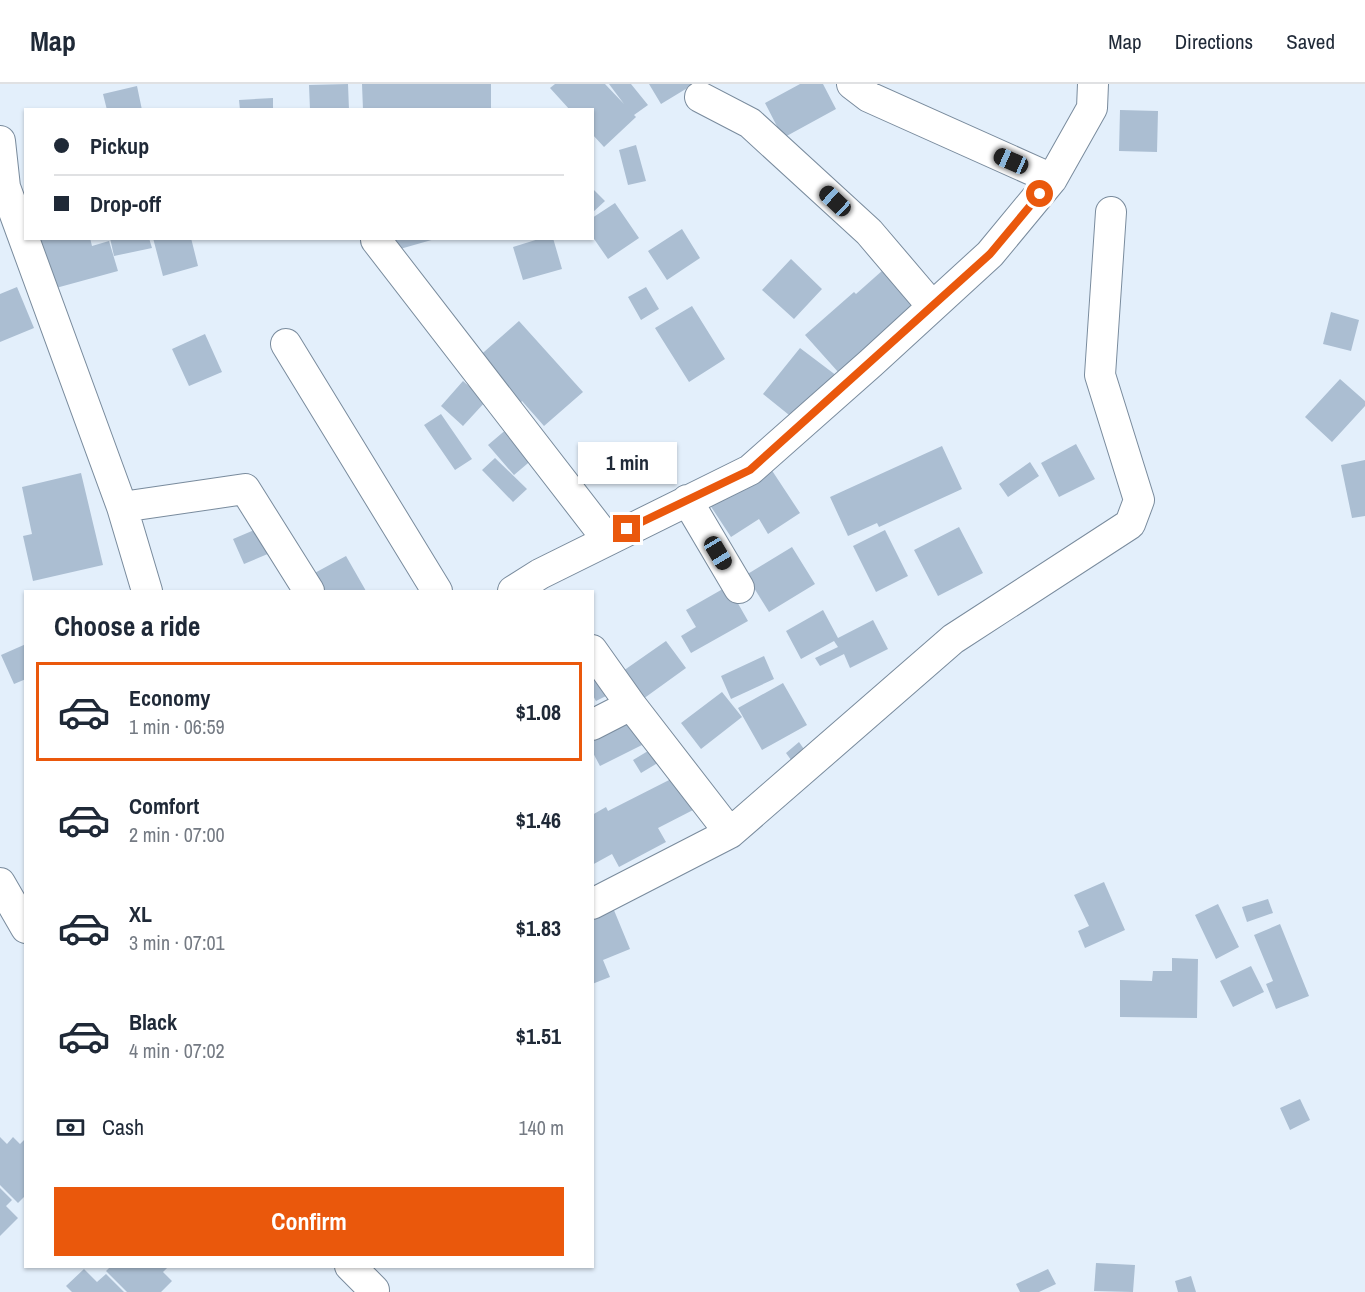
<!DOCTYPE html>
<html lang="en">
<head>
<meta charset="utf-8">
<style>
  body { margin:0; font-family:"Archivo Narrow",sans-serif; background:#f2f2f3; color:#1f2937; height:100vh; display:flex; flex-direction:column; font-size:22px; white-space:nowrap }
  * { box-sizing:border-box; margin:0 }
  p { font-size:20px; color:#747a83 }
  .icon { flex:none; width:33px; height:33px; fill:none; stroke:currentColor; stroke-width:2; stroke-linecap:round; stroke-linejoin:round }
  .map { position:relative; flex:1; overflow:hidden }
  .sheet { position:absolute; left:24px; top:506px; width:570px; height:678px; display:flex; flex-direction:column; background:#fff; border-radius:0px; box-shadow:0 2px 4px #0004 }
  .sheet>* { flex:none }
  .banner { position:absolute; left:24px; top:24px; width:570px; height:132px; border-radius:0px; box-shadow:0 2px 4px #0004; display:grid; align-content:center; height:132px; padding:0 30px; background:#fff }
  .end { position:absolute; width:27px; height:27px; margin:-14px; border:8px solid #ea580c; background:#fff; box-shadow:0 0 0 3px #fff }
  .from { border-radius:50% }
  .bubble { position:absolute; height:42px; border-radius:0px; background:#fff; box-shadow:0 2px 4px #0004; font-size:20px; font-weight:800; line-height:42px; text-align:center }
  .car { position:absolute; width:18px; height:36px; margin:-18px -9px; border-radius:8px; box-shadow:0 0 4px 2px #0007; background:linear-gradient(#222 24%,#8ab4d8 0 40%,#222 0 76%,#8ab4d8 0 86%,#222 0) }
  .banner b { display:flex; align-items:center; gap:21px; height:57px; font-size:22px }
  .banner b+b { border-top:2px solid #e0e1e3 }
  .banner i { width:15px; height:15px; background:#1f2937 }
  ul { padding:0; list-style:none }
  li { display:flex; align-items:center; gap:18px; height:99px; margin:0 12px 9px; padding:0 18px; border:3px solid transparent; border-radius:0px }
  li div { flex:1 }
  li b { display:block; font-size:22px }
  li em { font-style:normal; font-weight:800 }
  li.selected { border-color:#ea580c }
  li>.icon { width:54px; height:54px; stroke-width:1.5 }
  h2 { padding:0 30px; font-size:27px; line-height:72px }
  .pay { display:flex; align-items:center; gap:15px; height:66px; padding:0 30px; font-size:22px }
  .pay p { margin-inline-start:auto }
  .action { display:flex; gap:12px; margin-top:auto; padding:12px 30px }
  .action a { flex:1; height:69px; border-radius:0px; background:#ea580c; color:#fff; font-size:24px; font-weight:800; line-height:69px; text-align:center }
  header { display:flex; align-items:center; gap:36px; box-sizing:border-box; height:84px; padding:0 30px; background:#fff; border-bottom:2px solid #e0e1e3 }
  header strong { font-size:28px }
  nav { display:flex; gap:33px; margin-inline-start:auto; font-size:21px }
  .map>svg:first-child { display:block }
  .building { fill:#abbed2 }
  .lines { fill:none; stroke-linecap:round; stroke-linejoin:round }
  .street-casing { stroke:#798b9d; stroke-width:32 }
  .street { stroke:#fff; stroke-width:30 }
  .route { stroke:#ea580c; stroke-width:8 }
</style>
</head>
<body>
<header>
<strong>Map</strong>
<nav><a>Map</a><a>Directions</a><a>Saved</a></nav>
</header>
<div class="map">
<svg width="1365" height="1208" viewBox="0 0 1365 1208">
  <rect width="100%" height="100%" fill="#e3effb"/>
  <!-- building -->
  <path class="building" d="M348,0L349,26H310L309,1Z
    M362,0H491V26H363Z
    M555,0H605L624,20L609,0H631L648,21L634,31L636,33L604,63L592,50V26H570L550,4Z
    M649,0H694L661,20Z
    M800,0H823L836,25L783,54L765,19Z
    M137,2L142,26H107L103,10Z
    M273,14V26H240L239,16Z
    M1120,26L1158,27L1157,68L1119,67Z
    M636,61L646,97L628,101L619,66Z
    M592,104L605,117L592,129Z
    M615,119L639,154L608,175L592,152V134Z
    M682,145L700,174L667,196L648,167Z
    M37,154H90L92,162L109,157L118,187L45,207Z
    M110,154H149L152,164L114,172Z
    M153,154H191L198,182L163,192Z
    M389,154H435V155L393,167Z
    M542,154H553L562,185L523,196L513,163Z
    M791,175L822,205L794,235L762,206Z
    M883,186L915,222L839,289L805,251L854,208L856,210Z
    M17,203L34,244L0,258V210Z
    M646,203L659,225L641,236L628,213Z
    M692,222L725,275L689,298L655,244Z
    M1331,228L1359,236L1351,267L1323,260Z
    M519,237L583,308L544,342L522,317L518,322L476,275Z
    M205,250L222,288L189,302L172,265Z
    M800,264L837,292L799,339L763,310Z
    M1340,295L1365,317V322L1332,358L1305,333Z
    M463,297L486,317L463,342L441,322Z
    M441,330L472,375L455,386L424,341Z
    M508,344L534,374L514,391L488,361Z
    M1076,360L1095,395L1059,413L1041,379Z
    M942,362L962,405L879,443L877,439L848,452L830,413Z
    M495,374L527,405L513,418L482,386Z
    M1365,376V432L1352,434L1341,381Z
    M1030,378L1039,392L1008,413L999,400Z
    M771,385L800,429L768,450L759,435L731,453L706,415Z
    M81,389L103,481L33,497L23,452L32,450L22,403Z
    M959,443L983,489L938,512L914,466Z
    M259,444L270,469L244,480L233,455Z
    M885,446L908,492L876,508L853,462Z
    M792,463L815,500L769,528L746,491Z
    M346,472L366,507H320L311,491Z
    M728,502L748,537L691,569L681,552L696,543L686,526Z
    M823,526L838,554L873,536L888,565L850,584L844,570L820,582L815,574L838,563L834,557L801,575L786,547Z
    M666,557L686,584L643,615L623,587Z
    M26,560V595L14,600L1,571Z
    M764,572L774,595L731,615L721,592Z
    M592,587L612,609L596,617L592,610Z
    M783,599L807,641L762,666L738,624Z
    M722,608L742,633L701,665L681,639Z
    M628,632L642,661L600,682L592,667V649Z
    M799,658L808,671L794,680L786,669Z
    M653,664L661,677L641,689L633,676Z
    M677,692L695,725L658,744L666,758L619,783L612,770L592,781V731L606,723L608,727Z
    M1104,798L1125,846L1085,864L1078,847L1089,842L1074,811Z
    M1268,815L1273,829L1247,838L1242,823Z
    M611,819L630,865L603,876L610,893L592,900V827Z
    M1218,820L1239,863L1216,875L1195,831Z
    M1280,840L1309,912L1276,925L1266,900L1273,897L1254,851Z
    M1172,874L1198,875L1197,934L1120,933V896L1152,897L1153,887H1172Z
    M1251,882L1264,908L1233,923L1220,897Z
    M1300,1015L1310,1036L1290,1046L1280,1024Z
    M0,1053L7,1060L13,1053L20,1060L26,1054V1111L18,1119L0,1101Z
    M0,1104L12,1116L6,1122L18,1134L0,1152Z
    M1096,1179L1135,1181L1133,1208L1094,1207Z
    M111,1182H169L163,1188L172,1197L161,1208H127L106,1187Z
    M84,1185L97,1198L106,1190L124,1208H72L66,1202Z
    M1048,1185L1056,1200L1039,1208H1020L1016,1200Z
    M1191,1192L1196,1208H1178L1175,1197Z"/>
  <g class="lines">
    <defs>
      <path id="street" d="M852,0L869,13L1052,95
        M700,13L750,39L869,148L932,222
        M0,57L5,103L122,423L147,507
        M376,156L607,455
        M286,260L437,507
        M687,416L739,504
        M122,423L245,405L309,507
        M513,507L540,490L750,386L871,279L990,170L1052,95L1092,24L1093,0
        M592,566L631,621L730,749
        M592,641L631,621
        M0,799L26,844
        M592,820L730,749L953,555L1130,440L1139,416L1100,291L1111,128
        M350,1182L374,1206"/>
    </defs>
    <!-- street casing -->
    <use href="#street" class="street-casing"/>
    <!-- street -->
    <use href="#street" class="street"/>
  </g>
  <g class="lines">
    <!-- route -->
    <path class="route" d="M627,445L750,386L990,170L1040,110"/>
  </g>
</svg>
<i class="end from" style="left:1040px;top:110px"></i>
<i class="end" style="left:627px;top:445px"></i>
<div class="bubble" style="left:578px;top:358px;width:99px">1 min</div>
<i class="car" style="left:1011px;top:77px;rotate:294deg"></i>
<i class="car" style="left:835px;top:117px;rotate:313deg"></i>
<i class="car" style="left:718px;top:469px;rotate:149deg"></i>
<div class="banner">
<b><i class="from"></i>Pickup</b>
<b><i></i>Drop-off</b>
</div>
<section class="sheet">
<h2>Choose a ride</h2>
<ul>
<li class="selected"><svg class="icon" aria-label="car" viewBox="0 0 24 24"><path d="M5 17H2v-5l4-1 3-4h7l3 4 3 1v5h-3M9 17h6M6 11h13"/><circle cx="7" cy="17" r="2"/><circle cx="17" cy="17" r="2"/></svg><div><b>Economy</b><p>1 min · 06:59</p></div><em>$1.08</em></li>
<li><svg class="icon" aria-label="car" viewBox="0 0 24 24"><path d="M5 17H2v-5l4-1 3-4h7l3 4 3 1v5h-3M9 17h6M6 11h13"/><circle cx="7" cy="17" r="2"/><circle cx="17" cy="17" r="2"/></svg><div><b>Comfort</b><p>2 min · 07:00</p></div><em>$1.46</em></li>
<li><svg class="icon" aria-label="car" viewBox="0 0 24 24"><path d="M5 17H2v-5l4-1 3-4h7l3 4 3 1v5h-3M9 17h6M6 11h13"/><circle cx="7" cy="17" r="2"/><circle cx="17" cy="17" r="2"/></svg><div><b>XL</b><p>3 min · 07:01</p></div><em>$1.83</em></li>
<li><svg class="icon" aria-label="car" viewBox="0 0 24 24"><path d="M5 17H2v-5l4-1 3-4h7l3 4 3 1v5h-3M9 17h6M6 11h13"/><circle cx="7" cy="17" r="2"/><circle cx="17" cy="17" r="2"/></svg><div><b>Black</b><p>4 min · 07:02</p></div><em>$1.51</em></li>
</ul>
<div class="pay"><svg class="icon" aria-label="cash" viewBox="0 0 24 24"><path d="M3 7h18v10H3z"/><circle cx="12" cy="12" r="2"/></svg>Cash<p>140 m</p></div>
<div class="action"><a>Confirm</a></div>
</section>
</div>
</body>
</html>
